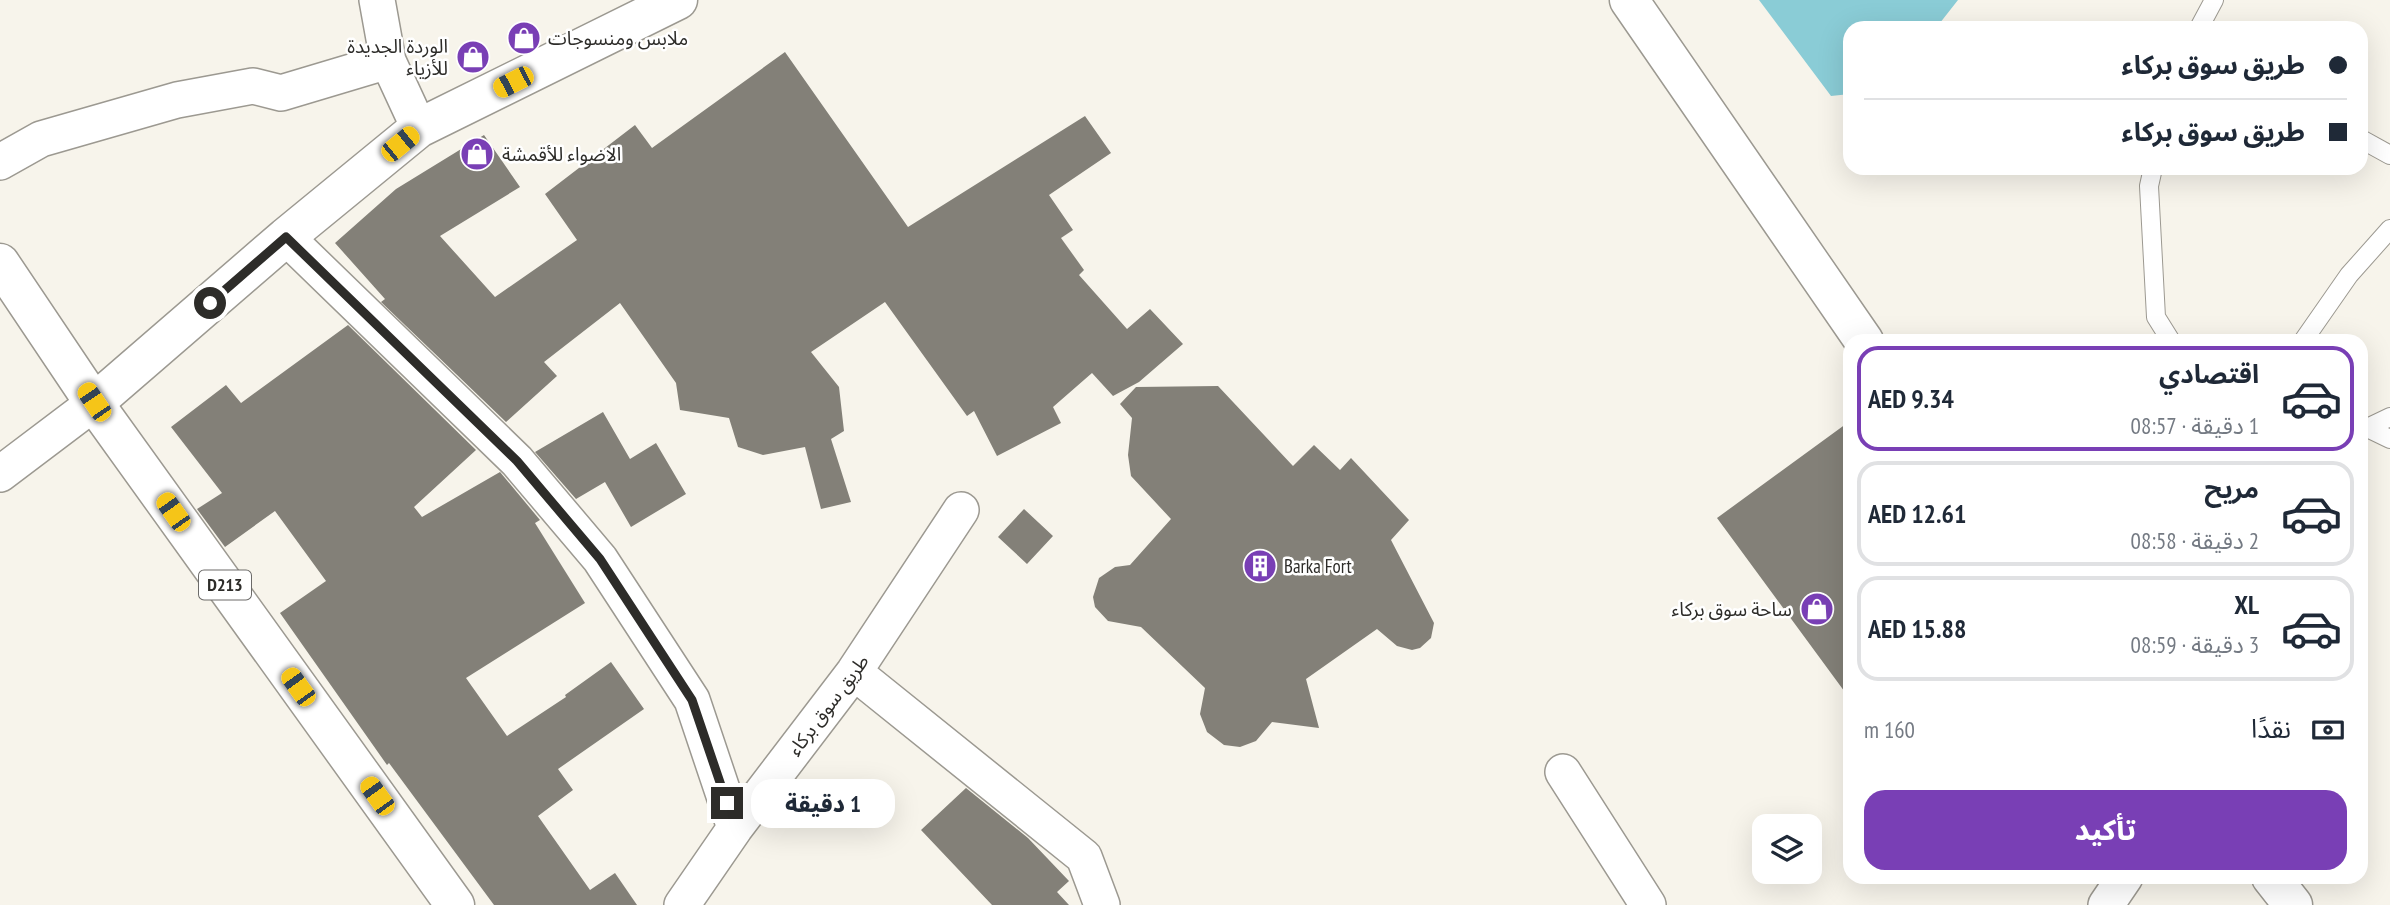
<!DOCTYPE html>
<html lang="ar">
<head>
<meta charset="utf-8">
<style>
  body { margin:0; font-family:"PT Sans Narrow","Noto Sans Arabic",sans-serif; background:#f2f2f3; color:#1f2937; direction:rtl; height:100vh; display:flex; flex-direction:column; font-size:26px; white-space:nowrap }
  * { box-sizing:border-box; margin:0 }
  p { font-size:23px; color:#747a83 }
  .icon { flex:none; width:38px; height:38px; fill:none; stroke:currentColor; stroke-width:2; stroke-linecap:round; stroke-linejoin:round }
  .map { position:relative; flex:1; overflow:hidden; direction:ltr }
  .details { position:absolute; left:1843px; top:334px; width:525px; height:550px; display:flex; flex-direction:column; background:#fff; border-radius:21px; box-shadow:0 7px 28px #0002; direction:rtl }
  .details>* { flex:none }
  .guide { position:absolute; left:1843px; top:21px; width:525px; height:154px; border-radius:21px; box-shadow:0 7px 28px #0002; direction:rtl; display:grid; align-content:center; height:154px; padding:0 21px; background:#fff }
  .buttons { position:absolute; left:1752px; top:814px; display:grid; gap:14px }
  .buttons a { display:grid; place-items:center; width:70px; height:70px; border-radius:14px; background:#fff; box-shadow:0 7px 28px #0002; font-size:35px }
  .end { position:absolute; width:32px; height:32px; margin:-16px; border:9px solid #2d2c29; background:#fff; box-shadow:0 0 0 4px #fff }
  .from { border-radius:50% }
  .bubble { position:absolute; height:49px; border-radius:21px; background:#fff; box-shadow:0 7px 28px #0002; font-size:23px; font-weight:800; line-height:49px; text-align:center; direction:rtl }
  .car { position:absolute; width:21px; height:42px; margin:-21px -10px; border-radius:9px; box-shadow:0 0 5px 2px #0007; background:linear-gradient(#f5c518 24%,#345 0 40%,#f5c518 0 76%,#345 0 86%,#f5c518 0) }
  .guide b { display:flex; align-items:center; gap:24px; height:66px; font-size:26px }
  .guide b+b { border-top:2px solid #e0e1e3 }
  .guide i { width:18px; height:18px; background:#1f2937 }
  ul { padding:12px 0 0; list-style:none }
  li { display:flex; align-items:center; gap:21px; height:105px; margin:0 14px 10px; padding:0 7px; border:4px solid #e0e1e3; border-radius:21px }
  li div { flex:1 }
  li b { display:block; font-size:26px }
  li em { font-style:normal; font-weight:800 }
  li.on { border-color:#793fb5 }
  li>.icon { width:63px; height:63px; stroke-width:1.5 }
  .pay { display:flex; align-items:center; gap:18px; height:77px; padding:0 21px; font-size:26px }
  .pay p { margin-inline-start:auto }
  .action { display:flex; gap:14px; margin-top:auto; padding:14px 21px }
  .action a { flex:1; height:80px; border-radius:21px; background:#793fb5; color:#fff; font-size:28px; font-weight:800; line-height:80px; text-align:center }
  .map>svg:first-child { display:block }
  .water { fill:#8accd6 }
  .building { fill:#838078 }
  .lines { fill:none; stroke-linecap:round; stroke-linejoin:round }
  .service-casing { stroke:#9c9991; stroke-width:20 }
  .minor-casing { stroke:#9c9991; stroke-width:38 }
  .tertiary-casing { stroke:#9c9991; stroke-width:41 }
  .primary-casing { stroke:#9c9991; stroke-width:41 }
  .service { stroke:#fff; stroke-width:18 }
  .minor { stroke:#fff; stroke-width:35 }
  .tertiary { stroke:#fff; stroke-width:38 }
  .primary { stroke:#fff; stroke-width:38 }
  .route { stroke:#2d2c29; stroke-width:9 }
  .labels { text-anchor:middle; stroke-width:5; stroke-linejoin:round; paint-order:stroke }
  .shield { fill:#fff; stroke:#6c6b69; stroke-width:2 }
  .shield-label { font-size:18px; font-weight:bold; fill:#2d2c29 }
  .poi-label { font-size:19px; fill:#2d2c29; stroke:#fff; text-anchor:start }
  .street-label { font-size:19px; fill:#2d2c29; stroke:#fff }
</style>
</head>
<body>
<div class="map">
<svg width="2390" height="905" viewBox="0 0 2390 905">
  <rect width="100%" height="100%" fill="#f7f4eb"/>
  <!-- water -->
  <path class="water" d="M1759,0H1958L1936,28H1850V94L1831,96Z"/>
  <!-- building -->
  <path class="building" d="M785,52L908,227L1085,116L1111,153L1049,195L1073,230L1061,238L1084,270L1079,275L1127,329L1150,309L1183,344L1139,382L1113,396L1092,373L1053,407L1061,423L997,456L974,411L967,416L885,302L811,352L839,387L844,431L831,439L851,502L821,509L805,447L763,455L738,447L729,418L680,410L676,383L620,303L544,362L557,376L506,422L381,302L385,299L335,243L396,189L484,135L520,187L440,236L495,297L577,240L545,194L635,125L652,148Z
    M348,325L476,450L414,507L422,517L500,472L540,520L535,523L585,603L466,678L507,736L566,697L565,695L611,662L644,709L558,769L573,790L538,816L590,890L615,873L637,905H494L389,763L387,765L280,613L326,581L275,511L225,547L197,509L222,493L171,427L226,385L241,403Z
    M1218,386L1293,466L1314,445L1340,470L1351,458L1409,520L1391,540L1434,623L1431,638L1420,648L1412,650L1397,646L1377,629L1306,679L1319,728L1272,722L1256,741L1240,747L1224,745L1207,732L1200,714L1205,688L1141,627L1108,621L1095,607L1093,597L1099,578L1115,567L1130,565L1171,519L1131,476L1128,455L1132,418L1120,404L1136,387Z
    M603,412L630,459L656,443L686,494L631,527L605,482L576,499L535,452Z
    M1850,421V699L1717,518Z
    M1024,509L1053,536L1027,564L998,537Z
    M966,788L1028,838L1069,881L1057,892L1069,905H992L921,830Z"/>
  <g class="lines">
    <defs>
      <path id="service" d="M2199,28L2214,0
        M2361,139L2390,155
        M2153,168L2149,186L2156,317L2171,341
        M2303,341L2349,275L2390,229
        M2361,425L2390,439
        M2367,428L2390,417"/>
      <path id="minor" d="M377,0L388,61L419,128
        M0,162L41,139L177,100L253,86L281,93L388,61
        M286,237L517,461L600,559L692,700L735,828
        M0,474L94,403
        M854,672L1084,857L1102,905
        M1563,772L1648,905
        M682,905L735,828L854,672L961,510
        M2106,905L2125,877"/>
      <path id="tertiary" d="M1629,0L1864,341
        M94,403L286,237L419,128L678,0
        M2271,877L2293,905"/>
      <path id="primary" d="M0,263L94,403L455,905"/>
    </defs>
    <!-- service casing -->
    <use href="#service" class="service-casing"/>
    <!-- minor casing -->
    <use href="#minor" class="minor-casing"/>
    <!-- tertiary casing -->
    <use href="#tertiary" class="tertiary-casing"/>
    <!-- primary casing -->
    <use href="#primary" class="primary-casing"/>
    <!-- service -->
    <use href="#service" class="service"/>
    <!-- minor -->
    <use href="#minor" class="minor"/>
    <!-- tertiary -->
    <use href="#tertiary" class="tertiary"/>
    <!-- primary -->
    <use href="#primary" class="primary"/>
  </g>
  <g class="lines">
    <!-- route -->
    <path class="route" d="M210,303L286,237L517,461L600,559L692,700L727,803"/>
  </g>
  <!-- icons -->
  <defs>
    <symbol id="shop-disc" viewBox="-11 -11 22 22"><circle r="9.5" fill="#793fb5" stroke="#fff"/><path d="M-5-2.5h2.3a2.7 3.5 0 0 1 5.4 0H5L5.5 6h-11ZM-1.5-2.5h3a1.5 2.3 0 0 0-3 0Z" fill="#fff"/></symbol>
    <symbol id="building-disc" viewBox="-11 -11 22 22"><circle r="9.5" fill="#793fb5" stroke="#fff"/><path d="M-4-6H4V6H1V3H-1V6H-4ZM-2.5-4.3h1.7v1.8h-1.7ZM.8-4.3h1.7v1.8H.8ZM-2.5-1h1.7V.8h-1.7ZM.8-1h1.7V.8H.8Z" fill="#fff"/></symbol>
  </defs>
  <g fill-rule="evenodd">
    <use href="#shop-disc" x="505" y="19" width="38" height="38"/>
    <use href="#shop-disc" x="454" y="38" width="38" height="38"/>
    <use href="#shop-disc" x="458" y="135" width="38" height="38"/>
    <use href="#building-disc" x="1241" y="547" width="38" height="38"/>
    <use href="#shop-disc" x="1798" y="590" width="38" height="38"/>
  </g>
  <g class="labels">
    <!-- shield labels -->
    <rect class="shield" x="199" y="570.5" width="52" height="29" rx="5"/>
    <g class="shield-label">
      <text x="225" y="591">D213</text>
    </g>
    <!-- poi labels -->
    <g class="poi-label">
      <text x="548" y="45">ملابس ومنسوجات</text>
      <text x="448" y="53" text-anchor="end">الوردة الجديدة<tspan x="448" dy="22">للأزياء</tspan></text>
      <text x="502" y="161">الاضواء للأقمشة</text>
      <text x="1284" y="573">Barka Fort</text>
      <text x="1792" y="616" text-anchor="end">ساحة سوق بركاء</text>
    </g>
    <!-- street labels -->
    <g class="street-label">
      <text transform="translate(828 705) rotate(-53)" y="7">طريق سوق بركاء</text>
    </g>
  </g>
</svg>
<div class="buttons">
<a><svg class="icon" aria-label="layers" viewBox="0 0 24 24"><path d="M12 4l9 5-9 5-9-5zM3 14l9 5 9-5"/></svg></a>
</div>
<i class="end from" style="left:210px;top:303px"></i>
<i class="end" style="left:727px;top:803px"></i>
<div class="bubble" style="left:751px;top:779px;width:144px">1 دقيقة</div>
<i class="car" style="left:513px;top:82px;rotate:243deg"></i>
<i class="car" style="left:400px;top:144px;rotate:51deg"></i>
<i class="car" style="left:94px;top:402px;rotate:326deg"></i>
<i class="car" style="left:173px;top:512px;rotate:325deg"></i>
<i class="car" style="left:298px;top:687px;rotate:324deg"></i>
<i class="car" style="left:377px;top:796px;rotate:324deg"></i>
<div class="guide">
<b><i class="from"></i>طريق سوق بركاء</b>
<b><i></i>طريق سوق بركاء</b>
</div>
<section class="details">
<ul>
<li class="on"><svg class="icon" aria-label="car" viewBox="0 0 24 24"><path d="M5 17H2v-5l4-1 3-4h7l3 4 3 1v5h-3M9 17h6M6 11h13"/><circle cx="7" cy="17" r="2"/><circle cx="17" cy="17" r="2"/></svg><div><b>اقتصادي</b><p>1 دقيقة · 08:57</p></div><em>AED 9.34</em></li>
<li><svg class="icon" aria-label="car" viewBox="0 0 24 24"><path d="M5 17H2v-5l4-1 3-4h7l3 4 3 1v5h-3M9 17h6M6 11h13"/><circle cx="7" cy="17" r="2"/><circle cx="17" cy="17" r="2"/></svg><div><b>مريح</b><p>2 دقيقة · 08:58</p></div><em>AED 12.61</em></li>
<li><svg class="icon" aria-label="car" viewBox="0 0 24 24"><path d="M5 17H2v-5l4-1 3-4h7l3 4 3 1v5h-3M9 17h6M6 11h13"/><circle cx="7" cy="17" r="2"/><circle cx="17" cy="17" r="2"/></svg><div><b>XL</b><p>3 دقيقة · 08:59</p></div><em>AED 15.88</em></li>
</ul>
<div class="pay"><svg class="icon" aria-label="cash" viewBox="0 0 24 24"><path d="M3 7h18v10H3z"/><circle cx="12" cy="12" r="2"/></svg>نقدًا<p>160 m</p></div>
<div class="action"><a>تأكيد</a></div>
</section>
</div>
</body>
</html>
